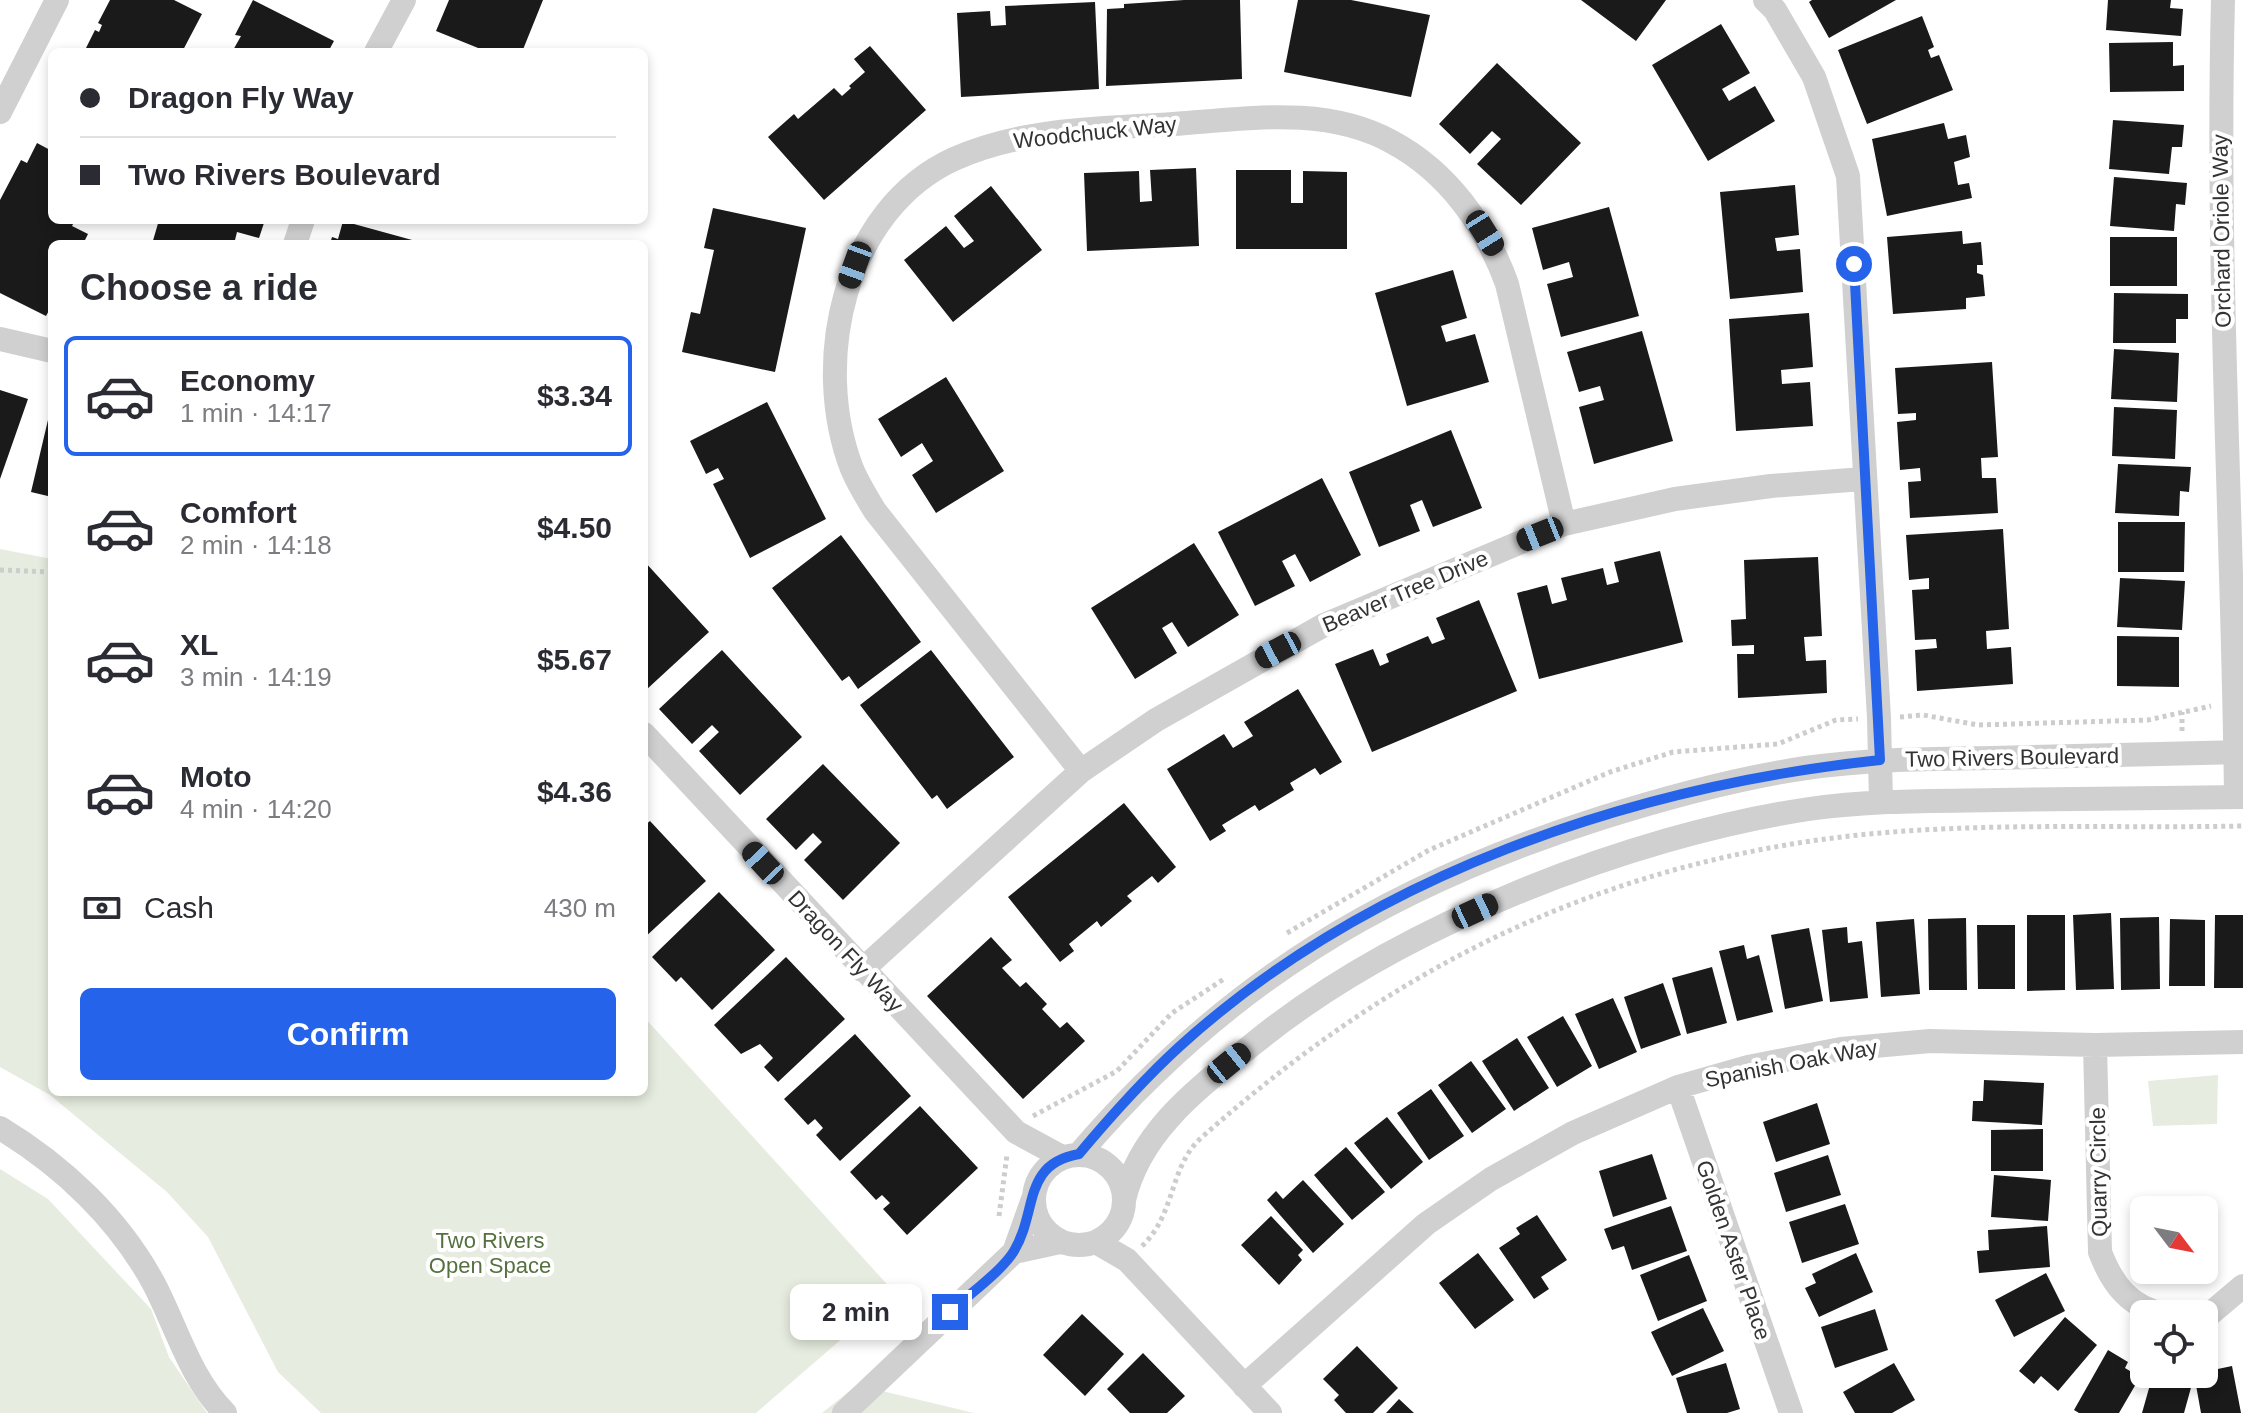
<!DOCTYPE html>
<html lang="en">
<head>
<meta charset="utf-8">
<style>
  body { margin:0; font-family:Helvetica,sans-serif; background:#f7f7f7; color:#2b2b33; height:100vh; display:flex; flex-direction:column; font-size:30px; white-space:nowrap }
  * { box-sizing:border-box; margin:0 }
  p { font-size:26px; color:#7c7c81 }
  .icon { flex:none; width:44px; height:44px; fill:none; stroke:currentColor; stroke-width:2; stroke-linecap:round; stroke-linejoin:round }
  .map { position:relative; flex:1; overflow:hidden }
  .side { position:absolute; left:48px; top:240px; width:600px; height:856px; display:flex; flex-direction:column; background:#fff; border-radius:12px; box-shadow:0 4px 12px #0003 }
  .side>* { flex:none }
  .guide { position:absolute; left:48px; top:48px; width:600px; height:176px; border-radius:12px; box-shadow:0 4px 12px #0003; display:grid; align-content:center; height:176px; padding:0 32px; background:#fff }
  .needle { width:52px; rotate:122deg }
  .buttons { position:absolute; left:2130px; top:1196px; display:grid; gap:16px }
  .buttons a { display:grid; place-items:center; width:88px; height:88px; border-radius:12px; background:#fff; box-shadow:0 4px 12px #0003; font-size:40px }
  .end { position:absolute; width:36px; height:36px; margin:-18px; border:10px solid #2563eb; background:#fff; box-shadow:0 0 0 4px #fff }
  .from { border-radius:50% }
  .bubble { position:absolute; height:56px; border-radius:12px; background:#fff; box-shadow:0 4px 12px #0003; font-size:26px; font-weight:800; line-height:56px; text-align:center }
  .car { position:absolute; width:24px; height:48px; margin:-24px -12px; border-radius:10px; box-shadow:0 0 6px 2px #0007; background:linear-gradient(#222 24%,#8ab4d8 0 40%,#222 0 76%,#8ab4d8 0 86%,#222 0) }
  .guide b { display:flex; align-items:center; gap:28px; height:76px; font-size:30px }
  .guide b+b { border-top:2px solid #e1e1e2 }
  .guide i { width:20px; height:20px; background:#2b2b33 }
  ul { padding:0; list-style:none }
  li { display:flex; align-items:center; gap:24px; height:120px; margin:0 16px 12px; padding:0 16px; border:4px solid transparent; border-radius:12px }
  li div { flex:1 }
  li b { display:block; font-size:30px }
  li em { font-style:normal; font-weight:800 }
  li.active { border-color:#2563eb }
  li>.icon { width:72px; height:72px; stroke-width:1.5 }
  h2 { padding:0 32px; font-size:36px; line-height:96px }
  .pay { display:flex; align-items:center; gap:20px; height:88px; padding:0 32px; font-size:30px }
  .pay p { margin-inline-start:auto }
  .button { display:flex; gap:16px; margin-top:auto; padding:16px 32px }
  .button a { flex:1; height:92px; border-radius:12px; background:#2563eb; color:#fff; font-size:32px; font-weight:800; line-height:92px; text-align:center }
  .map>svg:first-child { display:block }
  .green { fill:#e6ecdf }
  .building { fill:#1a1a1a }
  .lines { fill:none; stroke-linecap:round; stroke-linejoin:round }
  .path { stroke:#cdcdcd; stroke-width:5; stroke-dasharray:4 4; stroke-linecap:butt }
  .minor { stroke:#d0d0d0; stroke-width:24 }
  .route { stroke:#2563eb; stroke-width:10 }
  .labels { text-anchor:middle; stroke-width:8; stroke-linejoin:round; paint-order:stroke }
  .street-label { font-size:22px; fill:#333; stroke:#fff }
  .park-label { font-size:22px; fill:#56703f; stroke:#fff }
</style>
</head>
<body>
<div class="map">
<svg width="2243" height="1413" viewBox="0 0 2243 1413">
  <rect width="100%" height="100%" fill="#fff"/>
  <!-- green -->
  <path class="green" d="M0,549L52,559V1092H644V1017L895,1293L756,1413H321L278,1372L208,1237L167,1192L50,1095L0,1067Z
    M2218,1075L2217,1124L2153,1126L2148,1081Z
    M0,1169L48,1199L151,1309L169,1357L207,1413H0Z
    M857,1385L974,1413H822Z"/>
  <!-- building -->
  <path class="building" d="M110,0H174L202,14L182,52H84L95,30L99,32L102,25L98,23Z
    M253,0L334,41L328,52H232L241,36L235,35Z
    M449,0H543L522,52H488L436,31Z
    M1184,0H1240L1242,79L1106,86L1107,9L1124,8V4Z
    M1298,0H1351L1430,15L1411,97L1284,72Z
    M1581,0H1666L1636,41Z
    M1812,0H1896L1829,38L1809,2Z
    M2108,0H2171L2170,8L2183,9L2181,36L2106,30Z
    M1095,2L1099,89L961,97L957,13L990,11L991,26L1006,25L1005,6Z
    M1922,16L1934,47L1928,50L1931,58L1939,55L1953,90L1867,124L1838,50Z
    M1721,24L1750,73L1722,89L1729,101L1755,86L1775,121L1708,161L1652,65Z
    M2173,42V66L2184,65V91L2110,92L2109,43Z
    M870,46L926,110L824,200L768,137L794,114L798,119L834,88L842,96L851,88L849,86L865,72L854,59Z
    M1497,63L1581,143L1521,205L1477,164L1501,139L1492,131L1470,154L1439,124Z
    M2113,120L2184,125L2182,147H2172L2169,174L2109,169Z
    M1944,123L1948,139L1966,135L1970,157L1954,162L1958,185L1969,183L1972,198L1887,216L1872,139Z
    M37,143L52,151V220H75L72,226L88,234L83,244H52V305L46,316L0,293V200L21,160L27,163Z
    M1196,168L1199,246L1087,251L1084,173L1139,171L1140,202L1152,201L1150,170Z
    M1236,170H1291V203H1303V171L1347,172V249H1236Z
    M2114,177L2187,183L2185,205L2176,204L2174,231L2110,226Z
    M1795,185L1799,235L1775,238L1777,251L1800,249L1803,292L1730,299L1720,192Z
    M991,186L1042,250L953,322L904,260L946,226L964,248L974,241L954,216Z
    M1609,207L1639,316L1561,337L1547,284L1573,277L1569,262L1543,270L1532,228Z
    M713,208L806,228L775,372L682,352L691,312L700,314L714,250L704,248Z
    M159,220L169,222L265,220L259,238L237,232L235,240L246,244H152Z
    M343,221L423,243L422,244H330L332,237L338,239Z
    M1962,231L1963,244L1981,242L1983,265H1977V273L1983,275L1985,296L1966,298V309L1893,314L1887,237Z
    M2110,237H2177V286H2110Z
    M1453,270L1467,318L1441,326L1446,342L1475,334L1489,382L1407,406L1375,293Z
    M2114,293L2188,294V319H2176V343H2113Z
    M1809,313L1813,367L1781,370L1782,384L1810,382L1813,426L1736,431L1729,319Z
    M1642,331L1673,441L1594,464L1579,407L1604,400L1600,386L1579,392L1567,352Z
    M2114,349L2179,353L2177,402L2111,399Z
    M1992,362L1998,457L1981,458L1982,478H1996L1998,513L1910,518L1908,482L1921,481L1920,468L1900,470L1897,422L1916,420V413L1898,414L1895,368Z
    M946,377L1004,471L936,513L912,475L933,461L922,443L901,457L878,419Z
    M0,390L28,399L0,479Z
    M767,402L826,519L750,558L713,484L724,479L718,468L706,474L690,441Z
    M52,403V497L31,492Z
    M2114,407L2177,410L2175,459L2112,456Z
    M1451,430L1482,508L1433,527L1422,500L1410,505L1420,531L1379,547L1349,472Z
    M2118,464L2191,467L2189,492L2180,491L2179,516L2115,513Z
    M1322,478L1361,555L1310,582L1295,554L1282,561L1295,586L1255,606L1218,532Z
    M2118,522H2185L2184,572H2118Z
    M2003,529L2009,629L1986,631L1987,649L2011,647L2013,684L1917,691L1915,650L1937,648L1936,639L1915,640L1912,590L1929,589V578L1909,580L1906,535Z
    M841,535L921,642L858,689L849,676L842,681L772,588Z
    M1194,543L1239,615L1188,647L1172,622L1162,628L1177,653L1135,679L1091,608Z
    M1660,551L1683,642L1539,679L1517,593L1547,585L1552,604L1567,600L1561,578L1603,568L1607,585L1619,582L1614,562Z
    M1818,557L1822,636L1804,637L1806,661L1826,660L1827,693L1738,698L1737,654H1754V645L1732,646L1731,620L1746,619L1744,560Z
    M644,561L709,632L646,690L644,688Z
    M2120,578L2185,581L2182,630L2117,627Z
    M1479,600L1517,691L1372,752L1335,664L1373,649L1380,666L1389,662L1386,654L1428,636L1432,644L1445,639L1436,618Z
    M2117,636L2179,637V687L2117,686Z
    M722,650L802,737L740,795L699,751L719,732L712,725L692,744L659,709Z
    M931,650L1014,757L947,809L937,795L932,799L860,705Z
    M1298,689L1342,762L1320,775L1315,768L1290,783L1294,790L1259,811L1255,805L1222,825L1226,831L1210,841L1167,769L1224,734L1233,748L1253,736L1244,722Z
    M823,764L900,843L843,900L804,860L822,842L813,833L796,850L766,819Z
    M1124,803L1176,867L1158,883L1152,876L1127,896L1132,901L1101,927L1097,921L1069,944L1074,951L1060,962L1008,897Z
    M650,821L706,881L644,938V826Z
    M719,892L775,950L712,1010L681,977L676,982L652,957Z
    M2111,913L2114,989L2076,990L2073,915Z
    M2027,915H2065V990L2027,991Z
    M2215,915H2243V988H2214Z
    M2159,917L2160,989L2121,990L2120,918Z
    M1966,918L1967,990H1929L1928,919Z
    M1914,919L1920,994L1881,997L1876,922Z
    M2170,919L2205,920V986H2169Z
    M1977,925H2015V989H1978Z
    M1847,927L1848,943L1862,941L1868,998L1830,1002L1822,930Z
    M1809,928L1823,1001L1785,1009L1771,935Z
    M991,937L1012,960L1002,968L1020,987L1026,982L1047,1004L1042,1009L1060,1028L1067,1022L1085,1041L1023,1099L927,996Z
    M1744,945L1747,959L1759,955L1773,1012L1737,1021L1719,951Z
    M786,957L845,1019L778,1082L764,1067L773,1058L760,1044L741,1054L714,1025Z
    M1712,967L1727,1023L1687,1034L1672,978Z
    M1663,983L1681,1035L1641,1049L1624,997Z
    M1613,998L1637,1052L1599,1069L1575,1014Z
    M1563,1016L1592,1066L1557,1087L1527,1037Z
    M855,1034L911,1096L840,1161L816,1135L823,1128L815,1119L808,1125L784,1099Z
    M1517,1038L1549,1088L1514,1111L1482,1061Z
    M1471,1061L1506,1109L1472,1133L1438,1085Z
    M1984,1080L2044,1083L2042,1125L1972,1121L1973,1101H1983Z
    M1431,1089L1464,1136L1429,1160L1397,1113Z
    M1817,1103L1830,1144L1776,1162L1763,1122Z
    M920,1106L978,1168L907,1235L883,1209L890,1203L882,1195L876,1200L850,1172Z
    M1387,1117L1423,1162L1391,1189L1354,1143Z
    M2043,1129V1171H1991V1130Z
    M1346,1147L1385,1192L1352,1220L1314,1175Z
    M1652,1154L1667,1199L1613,1217L1599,1171Z
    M1828,1155L1841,1195L1786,1212L1774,1173Z
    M1994,1175L2051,1180L2048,1221L1991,1217Z
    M1303,1180L1344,1224L1313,1253L1267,1200L1276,1191L1283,1199Z
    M1845,1204L1859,1244L1802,1263L1789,1222Z
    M1671,1206L1687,1251L1632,1270L1624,1246L1612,1250L1604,1229Z
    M1537,1215L1567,1260L1541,1277L1549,1289L1534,1299L1499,1248L1520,1234L1516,1228Z
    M1271,1216L1303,1250L1298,1255L1302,1260L1279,1285L1241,1245Z
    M2047,1226L2050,1267L1979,1273L1977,1251L1989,1250L1988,1230Z
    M1478,1253L1514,1300L1475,1329L1439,1283Z
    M1856,1253L1873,1292L1819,1317L1805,1288L1816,1283L1812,1274Z
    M1689,1255L1707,1301L1658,1321L1640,1275Z
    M2046,1273L2065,1311L2014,1337L1995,1300Z
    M1703,1308L1724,1351L1672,1376L1651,1332Z
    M1875,1309L1888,1350L1835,1368L1821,1327Z
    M1082,1314L1124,1354L1085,1396L1043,1355Z
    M2065,1317L2097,1345L2058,1391L2041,1376L2034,1384L2019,1371Z
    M1357,1346L1398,1388L1373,1413H1346L1334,1400L1339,1395L1323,1379Z
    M2108,1350L2128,1362L2125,1368L2140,1377L2119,1413H2079L2074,1410Z
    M1143,1353L1185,1396L1167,1413H1130L1107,1389Z
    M1726,1363L1740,1409L1727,1413H1687L1676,1378Z
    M1894,1363L1915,1400L1892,1413H1855L1843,1392Z
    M2232,1366L2241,1413H2201L2194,1374Z
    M2153,1374L2192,1384L2184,1413H2142Z
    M1399,1399L1414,1413H1386Z"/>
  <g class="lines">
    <!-- path -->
    <path class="path" d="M0,570L52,572
      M1900,717L1923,715L1978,725L2148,720L2211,706
      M2182,731V712
      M1287,933L1429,850L1610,772L1673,752L1778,744L1836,720L1858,719
      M1033,1116L1117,1071L1172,1013L1224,979
      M999,1216L1007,1155
      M1142,1246C1176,1214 1169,1167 1201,1138C1381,978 1571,877 1811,841C1953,820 2100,829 2243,826"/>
    <!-- minor -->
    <path class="minor" d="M1765,0L1775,10L1814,77L1848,176L1879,718L1881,802
      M2223,0C2216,266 2233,531 2236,797
      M376,52L404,0
      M0,112L57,0
      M295,244L303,220
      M0,339L52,351
      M644,734L1016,1132L1062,1157
      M1081,771L875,511C867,498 858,483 852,469C811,363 843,210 954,159C1023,128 1099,129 1173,124C1246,119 1325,105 1392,142C1448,172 1486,226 1507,284L1564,524
      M862,970L1081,771L1156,720L1324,625L1564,524L1675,499L1771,486L1863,479
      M2095,1045L2100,1252C2112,1284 2130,1308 2165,1314
      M1678,1087L1791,1413
      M0,1128C63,1166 119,1219 154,1284C177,1328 190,1378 225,1413
      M1079,1154C1226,982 1387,886 1601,818C1668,797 1737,778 1806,768C1868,759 1930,759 1992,758C2076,756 2159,754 2243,752
      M1034 1200a45 45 0 1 1 90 0a45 45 0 1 1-90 0Z
      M1033,1199L1014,1252L1060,1242
      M1124,1200C1140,1130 1200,1087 1253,1044C1396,927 1628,836 1809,809C1872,800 1935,801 1998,800C2080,799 2161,798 2243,797
      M1096,1242L1127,1260L1270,1413
      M2204,1314L2211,1313L2243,1286
      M1244,1386L1426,1224L1491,1179L1573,1133L1678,1087L1748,1067L1841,1049L1930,1041L2095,1045L2243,1042
      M844,1413L1014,1252"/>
  </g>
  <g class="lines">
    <!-- route -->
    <path class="route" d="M950,1312C968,1295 1002,1271 1014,1251C1038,1211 1022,1164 1079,1154C1110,1117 1143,1080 1179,1047C1368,875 1629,787 1880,760L1854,264"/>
  </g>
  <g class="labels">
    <!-- street labels -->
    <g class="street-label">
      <text transform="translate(1095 132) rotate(-6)" y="8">Woodchuck Way</text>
      <text transform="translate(2221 231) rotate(-91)" y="8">Orchard Oriole Way</text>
      <text transform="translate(1405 591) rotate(-23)" y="8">Beaver Tree Drive</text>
      <text transform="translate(2012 757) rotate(-1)" y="8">Two Rivers Boulevard</text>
      <text transform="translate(846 951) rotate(47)" y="8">Dragon Fly Way</text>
      <text transform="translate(1791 1063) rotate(-11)" y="8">Spanish Oak Way</text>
      <text transform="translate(2098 1172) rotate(-91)" y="8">Quarry Circle</text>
      <text transform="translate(1734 1250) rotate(71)" y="8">Golden Aster Place</text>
    </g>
    <!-- park labels -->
    <g class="park-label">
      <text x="490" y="1248">Two Rivers<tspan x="490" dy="25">Open Space</tspan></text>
    </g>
  </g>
</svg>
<div class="buttons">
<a><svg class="needle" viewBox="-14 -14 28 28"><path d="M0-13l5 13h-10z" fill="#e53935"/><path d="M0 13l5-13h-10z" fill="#7c7c81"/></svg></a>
<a><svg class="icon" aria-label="locate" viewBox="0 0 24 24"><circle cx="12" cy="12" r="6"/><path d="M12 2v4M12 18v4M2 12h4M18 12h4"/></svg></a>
</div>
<i class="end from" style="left:1854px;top:264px"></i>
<i class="end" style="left:950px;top:1312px"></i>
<div class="bubble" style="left:790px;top:1284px;width:132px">2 min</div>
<i class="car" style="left:1485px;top:233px;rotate:148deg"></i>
<i class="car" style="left:855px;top:265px;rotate:200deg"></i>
<i class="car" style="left:1540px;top:534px;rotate:248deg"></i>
<i class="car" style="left:1278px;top:650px;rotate:242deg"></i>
<i class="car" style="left:763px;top:863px;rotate:317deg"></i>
<i class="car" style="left:1475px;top:911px;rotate:65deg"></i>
<i class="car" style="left:1229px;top:1063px;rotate:51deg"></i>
<div class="guide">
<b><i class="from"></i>Dragon Fly Way</b>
<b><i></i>Two Rivers Boulevard</b>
</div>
<section class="side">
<h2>Choose a ride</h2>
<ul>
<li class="active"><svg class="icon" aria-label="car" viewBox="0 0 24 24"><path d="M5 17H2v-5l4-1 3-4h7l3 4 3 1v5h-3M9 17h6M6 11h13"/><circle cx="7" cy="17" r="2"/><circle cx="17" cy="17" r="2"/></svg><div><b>Economy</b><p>1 min · 14:17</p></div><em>$3.34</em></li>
<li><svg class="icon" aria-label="car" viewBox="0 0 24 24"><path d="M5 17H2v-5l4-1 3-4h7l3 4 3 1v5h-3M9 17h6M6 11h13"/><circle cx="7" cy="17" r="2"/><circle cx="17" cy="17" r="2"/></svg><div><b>Comfort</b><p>2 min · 14:18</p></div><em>$4.50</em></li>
<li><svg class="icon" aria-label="car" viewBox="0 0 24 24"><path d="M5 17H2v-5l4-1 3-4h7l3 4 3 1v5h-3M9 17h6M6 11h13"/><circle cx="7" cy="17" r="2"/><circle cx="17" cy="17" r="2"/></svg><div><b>XL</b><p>3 min · 14:19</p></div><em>$5.67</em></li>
<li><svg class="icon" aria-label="car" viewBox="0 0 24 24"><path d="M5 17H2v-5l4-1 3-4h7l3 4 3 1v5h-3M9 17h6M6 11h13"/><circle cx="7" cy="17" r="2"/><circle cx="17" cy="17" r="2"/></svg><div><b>Moto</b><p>4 min · 14:20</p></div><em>$4.36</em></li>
</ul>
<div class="pay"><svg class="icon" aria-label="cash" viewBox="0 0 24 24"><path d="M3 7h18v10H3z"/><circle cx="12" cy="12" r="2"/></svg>Cash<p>430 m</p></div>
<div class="button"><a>Confirm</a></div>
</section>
</div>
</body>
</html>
